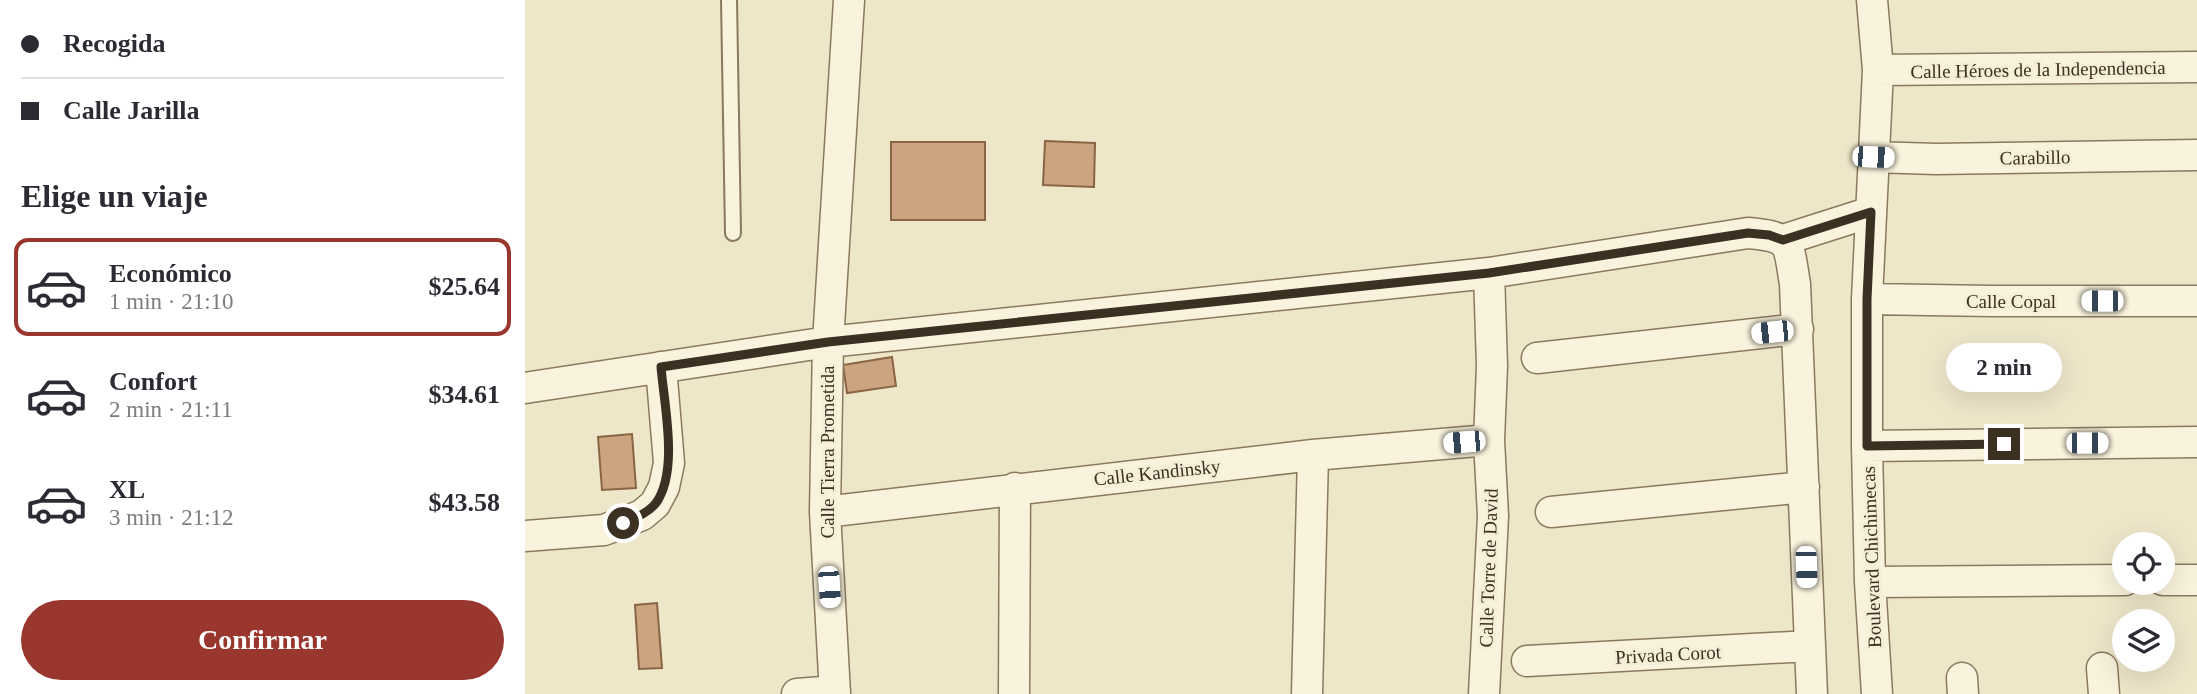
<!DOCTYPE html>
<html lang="es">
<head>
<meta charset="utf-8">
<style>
  body { margin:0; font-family:"Times New Roman",serif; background:#f2f2f3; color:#2b2b33; height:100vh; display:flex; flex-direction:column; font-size:26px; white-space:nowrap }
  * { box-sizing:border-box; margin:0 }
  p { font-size:23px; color:#7c7c81 }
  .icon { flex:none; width:38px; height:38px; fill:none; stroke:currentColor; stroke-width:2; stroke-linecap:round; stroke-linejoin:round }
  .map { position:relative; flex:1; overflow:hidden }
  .sheet { display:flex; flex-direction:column; background:#fff; width:525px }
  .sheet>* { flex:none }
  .guide { display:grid; align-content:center; height:154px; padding:0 21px; background:#fff }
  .buttons { position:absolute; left:1587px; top:532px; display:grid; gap:14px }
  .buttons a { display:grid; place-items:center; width:63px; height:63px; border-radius:50%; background:#fff; box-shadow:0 7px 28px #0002; font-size:35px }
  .end { position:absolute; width:32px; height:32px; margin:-16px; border:9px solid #3b3021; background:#fff; box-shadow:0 0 0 4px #fff }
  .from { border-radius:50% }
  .bubble { position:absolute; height:49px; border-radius:24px; background:#fff; box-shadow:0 7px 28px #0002; font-size:23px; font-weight:600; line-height:49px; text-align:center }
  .car { position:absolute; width:21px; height:42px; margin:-21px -10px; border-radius:9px; box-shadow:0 0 5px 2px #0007; background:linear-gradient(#fff 24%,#345 0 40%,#fff 0 76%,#345 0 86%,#fff 0) }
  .guide b { display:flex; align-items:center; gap:24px; height:66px; font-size:26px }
  .guide b+b { border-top:2px solid #e1e1e2 }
  .guide i { width:18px; height:18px; background:#2b2b33 }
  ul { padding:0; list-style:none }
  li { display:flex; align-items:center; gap:21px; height:98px; margin:0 14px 10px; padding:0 7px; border:4px solid transparent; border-radius:14px }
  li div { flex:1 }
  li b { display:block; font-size:26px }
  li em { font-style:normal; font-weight:600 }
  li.active { border-color:#99362e }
  li>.icon { width:63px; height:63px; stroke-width:1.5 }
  h2 { padding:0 21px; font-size:32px; line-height:84px }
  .action { display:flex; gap:14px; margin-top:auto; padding:14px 21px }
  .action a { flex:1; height:80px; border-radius:42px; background:#99362e; color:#fff; font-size:28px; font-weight:600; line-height:80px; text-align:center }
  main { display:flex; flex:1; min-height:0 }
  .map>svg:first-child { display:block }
  .building { fill:#cca580; stroke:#896544; stroke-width:2 }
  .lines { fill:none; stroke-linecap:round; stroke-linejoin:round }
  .lane-casing { stroke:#8b795e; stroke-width:18 }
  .street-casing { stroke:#8b795e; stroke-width:33 }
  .lane { stroke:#f9f2dc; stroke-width:14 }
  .street { stroke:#f9f2dc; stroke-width:30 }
  .route { stroke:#3b3021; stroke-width:9 }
  .labels { text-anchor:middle; stroke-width:6; stroke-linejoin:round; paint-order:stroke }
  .street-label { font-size:19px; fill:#3b3021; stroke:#f6efd8 }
</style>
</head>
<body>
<main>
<section class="sheet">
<div class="guide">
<b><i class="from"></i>Recogida</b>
<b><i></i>Calle Jarilla</b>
</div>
<h2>Elige un viaje</h2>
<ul>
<li class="active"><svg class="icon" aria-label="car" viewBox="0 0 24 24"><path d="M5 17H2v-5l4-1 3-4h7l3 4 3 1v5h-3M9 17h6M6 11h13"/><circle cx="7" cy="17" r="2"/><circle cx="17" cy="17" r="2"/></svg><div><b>Económico</b><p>1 min · 21:10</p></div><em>$25.64</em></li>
<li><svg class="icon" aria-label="car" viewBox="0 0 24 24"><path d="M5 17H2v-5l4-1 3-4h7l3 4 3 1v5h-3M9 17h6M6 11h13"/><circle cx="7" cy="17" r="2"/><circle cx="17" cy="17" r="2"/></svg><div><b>Confort</b><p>2 min · 21:11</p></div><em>$34.61</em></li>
<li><svg class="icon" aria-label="car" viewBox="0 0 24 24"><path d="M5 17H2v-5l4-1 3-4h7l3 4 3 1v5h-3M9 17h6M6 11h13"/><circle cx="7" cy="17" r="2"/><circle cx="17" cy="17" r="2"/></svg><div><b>XL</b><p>3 min · 21:12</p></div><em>$43.58</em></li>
</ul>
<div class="action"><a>Confirmar</a></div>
</section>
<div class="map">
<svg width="1672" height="694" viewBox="0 0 1672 694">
  <rect width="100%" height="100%" fill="#eee6c9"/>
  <!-- building -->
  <path class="building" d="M520,141L570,143L569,187L518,185Z
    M366,142H460V220H366Z
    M367,357L371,386L322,393L318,365Z
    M107,434L111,488L77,490L73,437Z
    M132,603L137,668L114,669L110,605Z"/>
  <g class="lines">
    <defs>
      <path id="lane" d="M204,0L208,233"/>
      <path id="street" d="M1347,0L1353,70L1342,299V446L1345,582L1352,694
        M1353,70L1672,67
        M1348,157L1411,159L1672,155
        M1258,240L1346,212
        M1342,299L1467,301H1672
        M1012,358L1273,329
        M0,388L303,342L964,273L1223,233C1268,237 1263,243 1270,284L1287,694
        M1342,446L1672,442
        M300,512L788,455L964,440
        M1026,512L1279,487
        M0,536L79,530L117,515L130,504L139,487L144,463L136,367
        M1638,580H1672
        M1345,582L1600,580
        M1002,661L1284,646
        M1577,668L1579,694
        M1437,678L1438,694
        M272,694L310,691
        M310,694L300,512L303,342L324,0
        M489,694L490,488
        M782,694L788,455
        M959,694L968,516L964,440L967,366L964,273"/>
    </defs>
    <!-- lane casing -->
    <use href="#lane" class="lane-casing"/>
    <!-- street casing -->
    <use href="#street" class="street-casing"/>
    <!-- lane -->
    <use href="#lane" class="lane"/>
    <!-- street -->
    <use href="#street" class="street"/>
  </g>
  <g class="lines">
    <!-- route -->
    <path class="route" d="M98,523C110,518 123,513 131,503C154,471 139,404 136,367L303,342L964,273L1223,233L1244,235L1258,240L1346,212L1342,299V446L1479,444"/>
  </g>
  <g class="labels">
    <!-- street labels -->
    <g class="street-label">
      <text transform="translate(1513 69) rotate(-1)" y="7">Calle Héroes de la Independencia</text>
      <text transform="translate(1510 157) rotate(-1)" y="7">Carabillo</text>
      <text x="1486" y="308">Calle Copal</text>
      <text transform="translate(302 452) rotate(-90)" y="7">Calle Tierra Prometida</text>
      <text transform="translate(632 472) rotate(-6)" y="7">Calle Kandinsky</text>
      <text transform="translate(1346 557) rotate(-92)" y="7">Boulevard Chichimecas</text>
      <text transform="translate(963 568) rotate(-88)" y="7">Calle Torre de David</text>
      <text transform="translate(1143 654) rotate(-3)" y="7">Privada Corot</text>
    </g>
  </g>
</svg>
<div class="buttons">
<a><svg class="icon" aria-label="locate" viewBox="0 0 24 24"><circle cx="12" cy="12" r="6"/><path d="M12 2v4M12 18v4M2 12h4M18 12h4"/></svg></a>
<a><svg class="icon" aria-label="layers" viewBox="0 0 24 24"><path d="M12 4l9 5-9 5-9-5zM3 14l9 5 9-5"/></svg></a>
</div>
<i class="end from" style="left:98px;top:523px"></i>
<i class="end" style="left:1479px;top:444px"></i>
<div class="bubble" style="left:1421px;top:343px;width:116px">2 min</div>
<i class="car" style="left:1348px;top:157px;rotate:92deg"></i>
<i class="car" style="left:1577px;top:301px;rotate:270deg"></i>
<i class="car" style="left:1247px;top:332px;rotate:264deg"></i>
<i class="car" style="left:939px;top:442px;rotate:265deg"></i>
<i class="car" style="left:1562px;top:443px;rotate:90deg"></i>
<i class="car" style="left:1281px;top:567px;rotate:178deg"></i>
<i class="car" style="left:304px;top:587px;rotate:176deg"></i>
</div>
</main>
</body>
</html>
